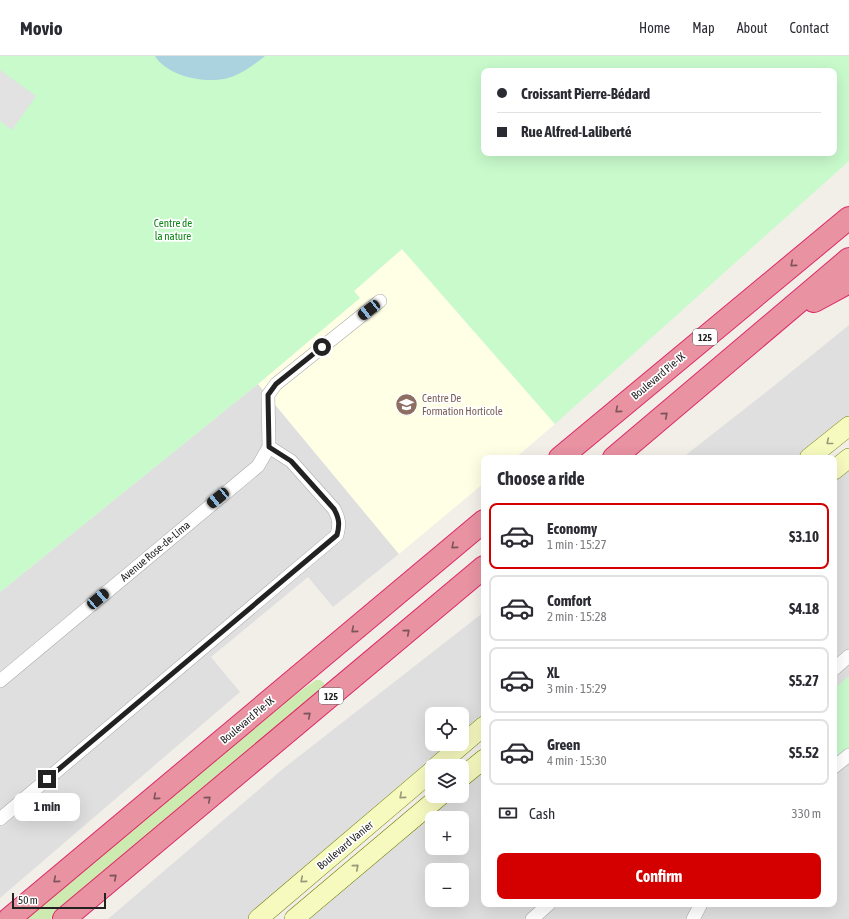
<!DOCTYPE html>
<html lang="en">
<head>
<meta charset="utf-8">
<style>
  body { margin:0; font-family:"Asap Condensed",sans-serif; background:#f7f7f7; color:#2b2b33; height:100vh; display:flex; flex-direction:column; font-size:15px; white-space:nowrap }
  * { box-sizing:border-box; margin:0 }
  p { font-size:13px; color:#7c7c81 }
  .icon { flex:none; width:22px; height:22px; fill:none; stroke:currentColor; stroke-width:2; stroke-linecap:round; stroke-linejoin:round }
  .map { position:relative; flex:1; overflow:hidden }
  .drawer { position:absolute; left:481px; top:399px; width:356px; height:452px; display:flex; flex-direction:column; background:#fff; border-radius:8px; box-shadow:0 4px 16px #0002 }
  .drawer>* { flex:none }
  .top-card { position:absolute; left:481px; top:12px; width:356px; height:88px; border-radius:8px; box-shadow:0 4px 16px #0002; display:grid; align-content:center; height:88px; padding:0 16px; background:#fff }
  .controls { position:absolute; left:425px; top:651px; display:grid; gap:8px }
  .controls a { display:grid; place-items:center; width:44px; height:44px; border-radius:8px; background:#fff; box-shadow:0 4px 16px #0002; font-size:20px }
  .scale { position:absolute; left:12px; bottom:10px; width:94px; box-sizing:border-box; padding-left:4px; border:2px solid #222; border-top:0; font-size:11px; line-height:14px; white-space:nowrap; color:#222; -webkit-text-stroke:3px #fff; paint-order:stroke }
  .end { position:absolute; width:18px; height:18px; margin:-9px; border:5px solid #222; background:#fff; box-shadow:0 0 0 2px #fff }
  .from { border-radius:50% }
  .bubble { position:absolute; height:28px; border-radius:8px; background:#fff; box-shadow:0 4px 16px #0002; font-size:13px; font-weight:700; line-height:28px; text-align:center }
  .car { position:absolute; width:12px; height:24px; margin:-12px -6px; border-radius:5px; box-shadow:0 0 3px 1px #0007; background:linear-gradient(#222 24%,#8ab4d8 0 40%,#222 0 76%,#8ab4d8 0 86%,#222 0) }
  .top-card b { display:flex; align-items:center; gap:14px; height:38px; font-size:15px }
  .top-card b+b { border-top:1px solid #e1e1e2 }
  .top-card i { width:10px; height:10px; background:#2b2b33 }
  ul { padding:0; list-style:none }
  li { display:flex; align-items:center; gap:12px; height:66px; margin:0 8px 6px; padding:0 8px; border:2px solid #e1e1e2; border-radius:8px }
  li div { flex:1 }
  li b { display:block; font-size:15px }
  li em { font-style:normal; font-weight:700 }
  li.selected { border-color:#d40000 }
  li>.icon { width:36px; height:36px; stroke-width:1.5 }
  h2 { padding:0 16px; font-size:18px; line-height:48px }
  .pay { display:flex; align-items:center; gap:10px; height:44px; padding:0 16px; font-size:15px }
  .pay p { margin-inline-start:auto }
  .cta { display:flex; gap:8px; margin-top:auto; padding:8px 16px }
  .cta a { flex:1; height:46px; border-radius:8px; background:#d40000; color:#fff; font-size:16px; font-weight:700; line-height:46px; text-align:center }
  header { display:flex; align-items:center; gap:24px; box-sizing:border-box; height:56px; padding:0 20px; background:#fff; border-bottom:1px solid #e1e1e2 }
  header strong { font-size:19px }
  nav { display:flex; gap:22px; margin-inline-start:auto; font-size:14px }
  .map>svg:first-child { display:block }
  .residential { fill:#e0dfdf; fill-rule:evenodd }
  .education { fill:#ffffe5 }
  .grass { fill:#cdebb0 }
  .park { fill:#c8facc; fill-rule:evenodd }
  .parking { fill:#e2e2e2 }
  .water { fill:#aad3df }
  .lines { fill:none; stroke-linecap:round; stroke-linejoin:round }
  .street-casing { stroke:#a9a9a9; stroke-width:14 }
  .secondary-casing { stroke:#707d05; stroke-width:20 }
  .highway-casing { stroke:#dc2a67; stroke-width:24 }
  .street { stroke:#fff; stroke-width:13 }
  .secondary { stroke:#f7fabf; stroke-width:19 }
  .highway { stroke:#e892a2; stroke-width:22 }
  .oneway { stroke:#7b545c }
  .oneway2 { stroke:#979978 }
  .route { stroke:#222; stroke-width:5 }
  .labels { text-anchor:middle; stroke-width:3.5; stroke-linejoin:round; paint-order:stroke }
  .shield { fill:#fff; stroke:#646464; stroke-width:1 }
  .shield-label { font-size:10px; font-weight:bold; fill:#222 }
  .park-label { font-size:11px; fill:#0c8416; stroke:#fff }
  .street-label { font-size:11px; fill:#222; stroke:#fff }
  .education-label { font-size:11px; fill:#785e54; stroke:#fff; text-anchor:start }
</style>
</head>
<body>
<header>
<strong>Movio</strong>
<nav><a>Home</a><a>Map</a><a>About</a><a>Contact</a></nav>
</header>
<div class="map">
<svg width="849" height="863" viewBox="0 0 849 863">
  <rect width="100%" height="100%" fill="#f2efe9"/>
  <!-- residential -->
  <path class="residential" d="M849,269V370L809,402H682L775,329Z
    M258,328L399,498L333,551L308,521L211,601L240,636L0,842V536Z
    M849,402V863H294L440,740H462V721L484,703V848H834V414ZM432,762H462V792H432ZM432,814H462V844H432Z
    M484,556V670L258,863H108L284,712ZM432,658H462V688H432Z"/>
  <!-- education -->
  <path class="education" d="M402,193L555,368L515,402H484V427L399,498L258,328L359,242L354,235Z"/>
  <!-- grass -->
  <path class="grass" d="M316,624H320L324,627L325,632L322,636L51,863H24L254,670L292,641Z"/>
  <!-- park -->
  <path class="park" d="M0,0H849V105L555,368L402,193L354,235L360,242L258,328L0,536ZM484,15H834V97H484Z
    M849,620V695L834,708V633Z"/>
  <!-- parking -->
  <path class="parking" d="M0,14L36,40L12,74L0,65Z"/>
  <!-- water -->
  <path class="water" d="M155,0H265C254,9 242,18 228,22C206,28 168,21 155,0Z"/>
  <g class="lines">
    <defs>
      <path id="street" d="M269,391L268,339L276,328L380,245
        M834,613L849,600
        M0,625L258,410L269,391
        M834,711L849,699
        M0,763L337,479C340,468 339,462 334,453L291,405L269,391
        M532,863L549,848
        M693,863L701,848"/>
      <path id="secondary" d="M809,402L849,370
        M834,414L849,402
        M437,710L484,670
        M462,721L484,703
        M258,863L432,715
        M294,863L440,740"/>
      <path id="highway" d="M814,245L849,226
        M560,402L849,162
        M614,402L849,203
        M9,863L484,465
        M64,863L484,511"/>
    </defs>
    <!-- street casing -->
    <use href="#street" class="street-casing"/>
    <!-- secondary casing -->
    <use href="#secondary" class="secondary-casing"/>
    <!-- highway casing -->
    <use href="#highway" class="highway-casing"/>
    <!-- street -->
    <use href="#street" class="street"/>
    <!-- secondary -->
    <use href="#secondary" class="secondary"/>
    <!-- highway -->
    <use href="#highway" class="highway"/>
  </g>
  <!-- one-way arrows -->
  <defs><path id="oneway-chevron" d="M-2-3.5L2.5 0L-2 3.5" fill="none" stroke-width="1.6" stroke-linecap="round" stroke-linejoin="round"/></defs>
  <g class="oneway">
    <use href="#oneway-chevron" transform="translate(793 208) rotate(140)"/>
    <use href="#oneway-chevron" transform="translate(618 354) rotate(140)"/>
    <use href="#oneway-chevron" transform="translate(665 359) rotate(-40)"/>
    <use href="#oneway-chevron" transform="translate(454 490) rotate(140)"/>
    <use href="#oneway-chevron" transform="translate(354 574) rotate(140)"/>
    <use href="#oneway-chevron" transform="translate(407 576) rotate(-40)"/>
    <use href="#oneway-chevron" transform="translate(308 659) rotate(-40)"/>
    <use href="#oneway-chevron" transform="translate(156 741) rotate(140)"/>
    <use href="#oneway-chevron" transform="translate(208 743) rotate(-40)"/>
    <use href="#oneway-chevron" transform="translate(114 821) rotate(-40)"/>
    <use href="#oneway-chevron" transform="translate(56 824) rotate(140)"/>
  </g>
  <g class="oneway2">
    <use href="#oneway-chevron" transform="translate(829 386) rotate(141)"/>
    <use href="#oneway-chevron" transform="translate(402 740) rotate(140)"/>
    <use href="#oneway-chevron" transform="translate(356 811) rotate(-40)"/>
    <use href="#oneway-chevron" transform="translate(303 824) rotate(140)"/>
  </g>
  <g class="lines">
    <!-- route -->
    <path class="route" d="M47,723L337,479C340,468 339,462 334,453L291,405L269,391L268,339L276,328L322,291"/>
  </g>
  <!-- icons -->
  <defs>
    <symbol id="school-disc" viewBox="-11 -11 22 22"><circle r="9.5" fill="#8d6e63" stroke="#fff"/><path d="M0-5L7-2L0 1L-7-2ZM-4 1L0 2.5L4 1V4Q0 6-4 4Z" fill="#fff"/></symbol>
  </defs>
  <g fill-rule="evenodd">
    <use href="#school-disc" x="394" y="336" width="25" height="25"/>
  </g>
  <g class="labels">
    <!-- shield labels -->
    <g class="shield">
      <rect x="693" y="273" width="24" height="16" rx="3"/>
      <rect x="319" y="632" width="24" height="16" rx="3"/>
    </g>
    <g class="shield-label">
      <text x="705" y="285">125</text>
      <text x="331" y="644">125</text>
    </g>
    <!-- park labels -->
    <g class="park-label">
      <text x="173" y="171">Centre de<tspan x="173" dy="13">la nature</tspan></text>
    </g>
    <!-- street labels -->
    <g class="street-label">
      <text transform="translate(658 320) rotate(-40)" y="4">Boulevard Pie-IX</text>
      <text transform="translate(155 495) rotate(-40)" y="4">Avenue Rose-de-Lima</text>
      <text transform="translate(247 664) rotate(-40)" y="4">Boulevard Pie-IX</text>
      <text transform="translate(345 789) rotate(-40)" y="4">Boulevard Vanier</text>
    </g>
    <!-- education labels -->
    <g class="education-label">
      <text x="422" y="346">Centre De<tspan x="422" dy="13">Formation Horticole</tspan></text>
    </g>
  </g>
</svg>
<div class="controls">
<a><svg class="icon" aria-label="locate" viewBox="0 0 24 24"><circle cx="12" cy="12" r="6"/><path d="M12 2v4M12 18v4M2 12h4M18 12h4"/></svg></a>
<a><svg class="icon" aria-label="layers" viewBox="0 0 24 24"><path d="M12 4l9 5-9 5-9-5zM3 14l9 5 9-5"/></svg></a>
<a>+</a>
<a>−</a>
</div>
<div class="scale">50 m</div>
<i class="end from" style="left:322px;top:291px"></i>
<i class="end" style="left:47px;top:723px"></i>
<div class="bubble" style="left:14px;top:737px;width:66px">1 min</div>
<i class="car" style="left:369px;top:254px;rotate:232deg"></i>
<i class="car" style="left:218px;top:442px;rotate:231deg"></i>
<i class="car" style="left:98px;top:543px;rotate:50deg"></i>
<div class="top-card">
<b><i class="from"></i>Croissant Pierre-Bédard</b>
<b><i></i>Rue Alfred-Laliberté</b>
</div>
<section class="drawer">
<h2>Choose a ride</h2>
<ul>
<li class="selected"><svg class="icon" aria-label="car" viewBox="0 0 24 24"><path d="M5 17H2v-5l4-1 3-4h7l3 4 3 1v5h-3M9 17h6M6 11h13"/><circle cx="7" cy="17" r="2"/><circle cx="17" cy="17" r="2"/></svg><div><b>Economy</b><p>1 min · 15:27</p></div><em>$3.10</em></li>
<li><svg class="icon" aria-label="car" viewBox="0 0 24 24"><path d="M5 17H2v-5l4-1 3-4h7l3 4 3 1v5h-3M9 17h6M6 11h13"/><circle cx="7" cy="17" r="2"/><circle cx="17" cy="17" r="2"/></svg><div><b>Comfort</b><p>2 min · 15:28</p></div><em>$4.18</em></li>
<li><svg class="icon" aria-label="car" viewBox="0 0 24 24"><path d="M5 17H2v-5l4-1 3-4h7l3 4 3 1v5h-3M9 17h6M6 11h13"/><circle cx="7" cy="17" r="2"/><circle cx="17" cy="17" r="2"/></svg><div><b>XL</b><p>3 min · 15:29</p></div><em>$5.27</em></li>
<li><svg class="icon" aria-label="car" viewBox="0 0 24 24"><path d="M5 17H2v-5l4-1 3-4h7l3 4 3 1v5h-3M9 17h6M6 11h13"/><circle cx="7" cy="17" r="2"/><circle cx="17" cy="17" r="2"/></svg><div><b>Green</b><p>4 min · 15:30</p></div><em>$5.52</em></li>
</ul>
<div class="pay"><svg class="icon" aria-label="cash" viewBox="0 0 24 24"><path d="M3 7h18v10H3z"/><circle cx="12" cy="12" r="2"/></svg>Cash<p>330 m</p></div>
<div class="cta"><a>Confirm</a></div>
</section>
</div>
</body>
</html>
